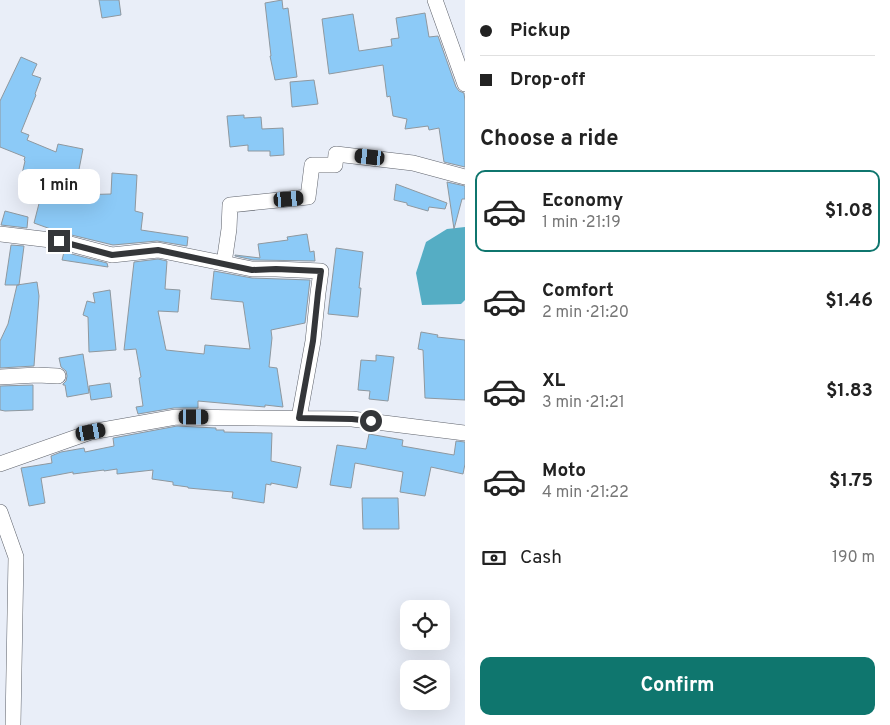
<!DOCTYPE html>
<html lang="en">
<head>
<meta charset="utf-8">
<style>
  body { margin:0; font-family:Overpass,sans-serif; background:#f2f2f2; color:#222; height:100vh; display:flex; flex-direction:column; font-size:19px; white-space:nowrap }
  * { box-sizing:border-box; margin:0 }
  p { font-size:16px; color:#767676 }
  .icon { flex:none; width:28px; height:28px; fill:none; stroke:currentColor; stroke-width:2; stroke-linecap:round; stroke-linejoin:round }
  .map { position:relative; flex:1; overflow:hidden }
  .details { display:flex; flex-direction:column; background:#fff; width:425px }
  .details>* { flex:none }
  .guide { display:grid; align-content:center; height:110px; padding:0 15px; background:#fff }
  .controls { position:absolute; left:400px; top:600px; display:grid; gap:10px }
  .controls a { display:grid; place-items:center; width:50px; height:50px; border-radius:10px; background:#fff; box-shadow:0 5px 20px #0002; font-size:25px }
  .end { position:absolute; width:22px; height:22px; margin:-11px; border:6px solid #343639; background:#fff; box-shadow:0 0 0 2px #fff }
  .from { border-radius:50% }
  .bubble { position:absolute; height:35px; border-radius:10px; background:#fff; box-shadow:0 5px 20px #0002; font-size:16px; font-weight:700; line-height:35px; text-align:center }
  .car { position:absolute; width:15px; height:30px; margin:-15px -8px; border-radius:6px; box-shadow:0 0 4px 1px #0007; background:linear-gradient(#222 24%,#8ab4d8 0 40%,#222 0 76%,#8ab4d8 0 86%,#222 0) }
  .guide b { display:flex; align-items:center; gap:18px; height:48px; font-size:19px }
  .guide b+b { border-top:1px solid #e0e0e0 }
  .guide i { width:12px; height:12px; background:#222 }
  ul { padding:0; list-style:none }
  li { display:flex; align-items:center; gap:15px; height:82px; margin:0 10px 8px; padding:0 5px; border:2px solid transparent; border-radius:10px }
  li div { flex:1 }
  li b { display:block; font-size:19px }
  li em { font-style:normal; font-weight:700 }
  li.active { border-color:#0f766e }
  li>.icon { width:45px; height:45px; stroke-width:1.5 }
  h2 { padding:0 15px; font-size:22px; line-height:60px }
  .pay { display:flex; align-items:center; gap:12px; height:55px; padding:0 15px; font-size:19px }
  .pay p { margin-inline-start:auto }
  .primary-button { display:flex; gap:10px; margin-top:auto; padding:10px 15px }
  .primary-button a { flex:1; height:58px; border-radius:10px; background:#0f766e; color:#fff; font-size:20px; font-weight:700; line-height:58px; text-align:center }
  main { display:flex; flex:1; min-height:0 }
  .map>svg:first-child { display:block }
  .water { fill:#55adc4 }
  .building { fill:#8ccaf7; stroke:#8f989f }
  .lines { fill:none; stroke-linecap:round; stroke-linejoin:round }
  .minor-casing { stroke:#5f636c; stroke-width:16 }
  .minor { stroke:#fff; stroke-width:15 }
  .route { stroke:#343639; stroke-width:6 }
</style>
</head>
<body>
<main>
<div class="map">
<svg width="465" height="725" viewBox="0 0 465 725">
  <rect width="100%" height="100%" fill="#e9eef8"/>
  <!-- water -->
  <path class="water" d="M465,227V300L461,304L422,305L416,273L426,242L447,229Z"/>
  <!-- building -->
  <path class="building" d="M99,0H119L121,15L102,18Z
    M282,0L283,9L288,8L297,77L275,80L270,56H271L265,3Z
    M425,13L429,37L438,36L456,87L459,91L464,93L465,101V167L444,162L439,128L429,130L428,126L405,129L407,119L393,116L390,96L387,97L383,65L329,74L322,19L353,14L359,51L392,46L391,39L399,38L396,18Z
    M21,57L37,64L32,75L41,78L35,94L36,95L21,132L29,135L27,140L56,152L58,144L83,149L74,195L111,194L112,173L137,175L135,211L143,213L141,230L188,237L187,246L157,241L113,245L59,232L34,223L43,188L20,183L25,161L24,160L25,157L0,147V101Z
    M314,80L318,104L292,107L290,82Z
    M244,115V118L261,117L262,129L283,128L284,155L270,156V151H248V145L230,147L227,116Z
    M447,182L465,186V199H462L454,229Z
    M396,184L447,203L445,209L429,207L428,211L407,205V203L394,200Z
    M5,211L28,217L27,228L1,225Z
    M307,234L310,252L314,251L315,261L253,260L235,256V255L260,258L258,244L288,240L287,237Z
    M11,245L24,246L19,285H5Z
    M336,248L363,252L359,288H361L358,317L328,314Z
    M64,252L107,263L108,267L62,260Z
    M158,259L167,261L165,289L180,290L178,312L158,311L166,350L204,354L205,345L250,349L243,302L211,299L214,271L252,278L310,280L305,323L271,330L272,338L269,367L277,368L283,407L265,405V407L198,401V408H174L138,414L136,407L143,406L139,378L141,377L136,349L124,350L134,262Z
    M37,282L39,296L34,366L0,368V341L8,324L17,285Z
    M110,290L116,350L89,352L88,317L83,315L87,301L95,303L93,293Z
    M421,332L438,335L437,337L465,340V400L425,398L423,350L418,349Z
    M83,354L89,393L67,397L65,385H63V384L66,381L67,376L66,371L61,367L59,358Z
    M376,355L394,357L388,401L369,399L370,391L358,390L361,360L376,361Z
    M110,383L112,397L91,400L89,386Z
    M33,385V410L5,411L0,410V386Z
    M177,426L216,428V430H224V432L272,433L271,461L301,467L297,488L271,483V485L266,484L264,503L232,498L233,492L188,488V487L173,485V482L152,479L153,470L117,474V469L104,471V470L73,474V472L41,478L45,503L29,506L21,468L52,463L51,456L61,452L84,448L85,452L114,446L113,438Z
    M369,434L403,440L402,446L454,455L456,441L465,442V464L463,474L431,467L425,496L400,492L403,472L355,463L351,488L330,485L337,445L366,449Z
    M362,498H398L399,529H363Z"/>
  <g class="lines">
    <defs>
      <path id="minor" d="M435,0L465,84
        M0,234L59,241L112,255L158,250L252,269H276L321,271L318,293L313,341L299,418
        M224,263L229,229L230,205L308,197L312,165H335L336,154L413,163L465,177
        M0,377L37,375L58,376
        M0,464L91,432L176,417L352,419L465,433
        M0,512L16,557L13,725"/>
    </defs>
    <!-- minor casing -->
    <use href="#minor" class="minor-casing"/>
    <!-- minor -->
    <use href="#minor" class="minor"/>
  </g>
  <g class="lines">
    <!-- route -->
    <path class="route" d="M59,241L112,255L158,250L252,270L276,269L321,271L318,293L313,341L299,418L352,419L371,421"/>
  </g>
</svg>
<div class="controls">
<a><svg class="icon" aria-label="locate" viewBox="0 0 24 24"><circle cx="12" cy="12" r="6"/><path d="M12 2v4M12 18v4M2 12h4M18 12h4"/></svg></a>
<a><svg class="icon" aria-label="layers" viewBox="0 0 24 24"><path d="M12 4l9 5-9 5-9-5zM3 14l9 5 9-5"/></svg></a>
</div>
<i class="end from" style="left:371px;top:421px"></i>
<i class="end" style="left:59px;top:241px"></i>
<div class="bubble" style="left:18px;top:169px;width:82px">1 min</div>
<i class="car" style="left:370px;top:157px;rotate:276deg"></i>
<i class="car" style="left:289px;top:199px;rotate:85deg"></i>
<i class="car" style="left:194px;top:417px;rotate:90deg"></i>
<i class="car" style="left:91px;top:432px;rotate:80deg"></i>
</div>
<section class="details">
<div class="guide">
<b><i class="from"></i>Pickup</b>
<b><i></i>Drop-off</b>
</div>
<h2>Choose a ride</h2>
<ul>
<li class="active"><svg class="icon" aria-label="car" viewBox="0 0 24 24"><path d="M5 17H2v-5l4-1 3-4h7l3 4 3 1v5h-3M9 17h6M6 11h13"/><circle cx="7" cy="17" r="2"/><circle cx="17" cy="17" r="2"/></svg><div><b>Economy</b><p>1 min · 21:19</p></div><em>$1.08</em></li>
<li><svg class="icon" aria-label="car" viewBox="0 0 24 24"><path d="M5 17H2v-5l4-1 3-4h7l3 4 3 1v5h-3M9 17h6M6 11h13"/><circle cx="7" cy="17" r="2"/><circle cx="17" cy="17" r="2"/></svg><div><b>Comfort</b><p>2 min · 21:20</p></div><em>$1.46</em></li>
<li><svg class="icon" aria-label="car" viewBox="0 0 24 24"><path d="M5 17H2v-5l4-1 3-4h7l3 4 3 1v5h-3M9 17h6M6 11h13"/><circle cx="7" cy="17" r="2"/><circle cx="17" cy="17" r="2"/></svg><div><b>XL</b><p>3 min · 21:21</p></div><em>$1.83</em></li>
<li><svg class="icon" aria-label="car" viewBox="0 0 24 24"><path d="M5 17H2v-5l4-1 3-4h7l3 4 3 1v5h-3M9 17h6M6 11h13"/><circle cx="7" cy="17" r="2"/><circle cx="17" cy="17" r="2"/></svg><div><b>Moto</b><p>4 min · 21:22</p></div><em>$1.75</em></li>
</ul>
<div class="pay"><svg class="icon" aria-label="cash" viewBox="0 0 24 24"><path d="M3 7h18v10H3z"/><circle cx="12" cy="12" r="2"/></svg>Cash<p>190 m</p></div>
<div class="primary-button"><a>Confirm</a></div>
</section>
</main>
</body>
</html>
